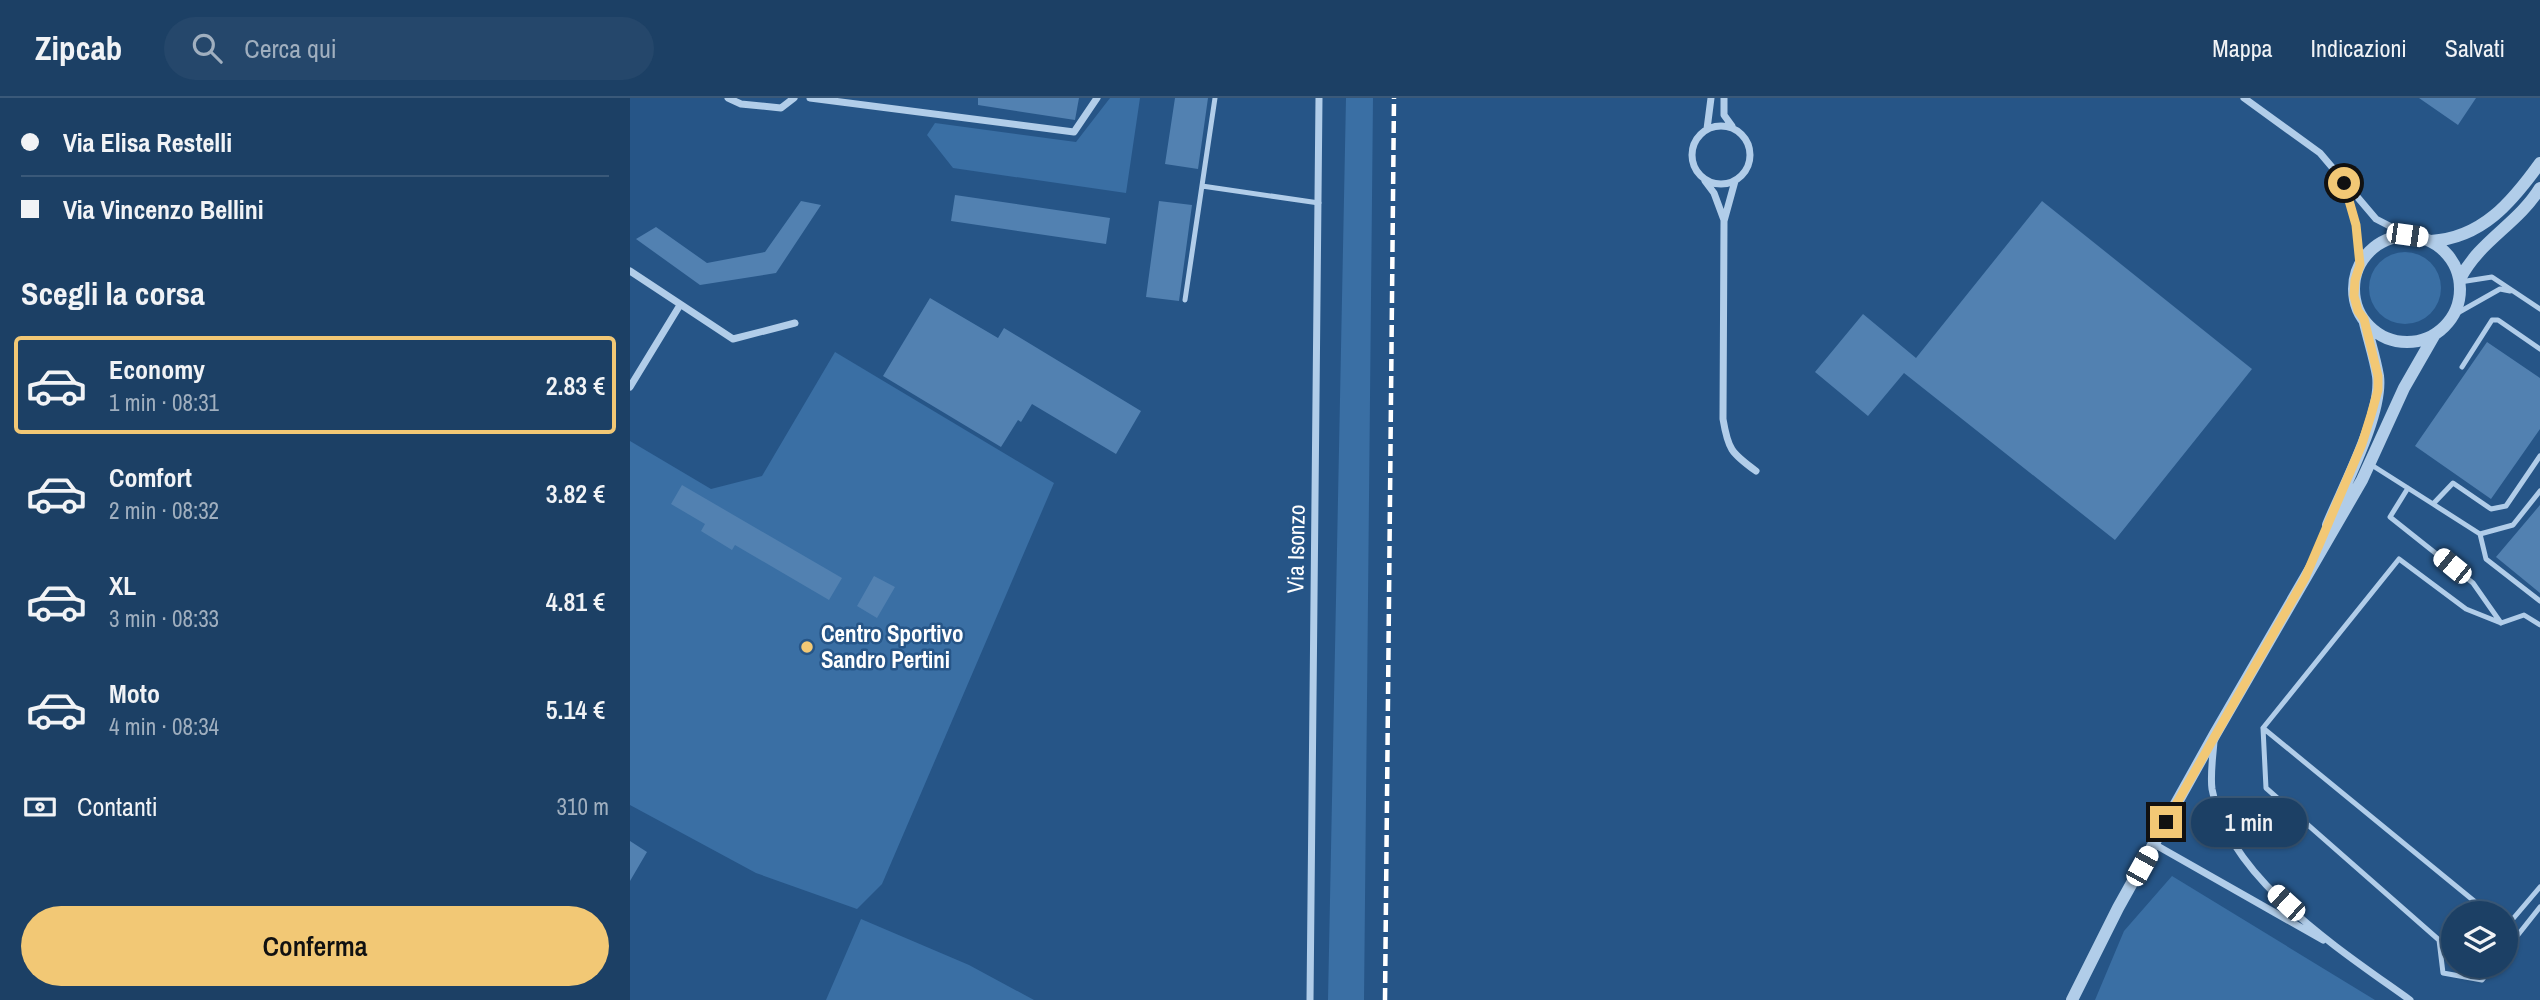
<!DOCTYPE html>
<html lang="it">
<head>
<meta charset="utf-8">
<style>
  body { margin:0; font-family:"Archivo Narrow",sans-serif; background:#25476b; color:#f1f3f6; height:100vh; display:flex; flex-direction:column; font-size:26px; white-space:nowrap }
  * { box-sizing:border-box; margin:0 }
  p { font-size:23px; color:#a0afbf }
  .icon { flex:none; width:38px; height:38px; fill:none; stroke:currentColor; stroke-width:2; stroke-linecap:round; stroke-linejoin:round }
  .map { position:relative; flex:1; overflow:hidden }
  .side { display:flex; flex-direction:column; background:#1c4065; width:630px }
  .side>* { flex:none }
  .top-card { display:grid; align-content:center; height:154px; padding:0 21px; background:#1c4065 }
  .fabs { position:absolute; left:1811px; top:803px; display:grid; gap:14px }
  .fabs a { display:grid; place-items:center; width:77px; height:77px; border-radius:50%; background:#1c4065; box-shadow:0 2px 5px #0004,0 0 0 2px #3a5979; font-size:35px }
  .end { position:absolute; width:32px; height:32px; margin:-16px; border:9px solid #f2c875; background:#111; box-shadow:0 0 0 4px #111 }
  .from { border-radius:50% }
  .bubble { position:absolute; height:49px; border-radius:24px; background:#1c4065; box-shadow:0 2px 5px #0004,0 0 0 2px #3a5979; font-size:23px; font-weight:600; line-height:49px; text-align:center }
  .car { position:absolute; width:21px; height:42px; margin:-21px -10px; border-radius:9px; box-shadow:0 0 5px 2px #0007; background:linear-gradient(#fff 24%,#345 0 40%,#fff 0 76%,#345 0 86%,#fff 0) }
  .top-card b { display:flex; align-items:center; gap:24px; height:66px; font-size:26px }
  .top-card b+b { border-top:2px solid #3a5979 }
  .top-card i { width:18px; height:18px; background:#f1f3f6 }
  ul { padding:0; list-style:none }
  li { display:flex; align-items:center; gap:21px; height:98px; margin:0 14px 10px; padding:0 7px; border:4px solid transparent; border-radius:7px }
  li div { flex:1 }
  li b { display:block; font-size:26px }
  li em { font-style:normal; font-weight:600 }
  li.on { border-color:#f2c875 }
  li>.icon { width:63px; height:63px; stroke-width:1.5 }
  h2 { padding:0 21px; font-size:32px; line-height:84px }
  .pay { display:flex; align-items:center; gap:18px; height:77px; padding:0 21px; font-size:26px }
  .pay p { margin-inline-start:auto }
  .action { display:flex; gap:14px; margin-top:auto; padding:14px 21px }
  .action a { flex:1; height:80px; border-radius:42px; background:#f2c875; color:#111; font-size:28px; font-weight:600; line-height:80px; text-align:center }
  header { display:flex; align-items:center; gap:42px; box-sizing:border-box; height:98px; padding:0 35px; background:#1c4065; border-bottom:2px solid #3a5979 }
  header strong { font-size:33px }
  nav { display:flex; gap:38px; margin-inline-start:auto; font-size:24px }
  .search { width:490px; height:63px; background:#25476b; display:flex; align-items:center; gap:18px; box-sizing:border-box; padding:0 24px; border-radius:38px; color:#a0afbf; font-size:26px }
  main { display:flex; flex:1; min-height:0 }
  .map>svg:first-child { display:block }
  .green { fill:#3a6fa4 }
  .building { fill:#5281b1 }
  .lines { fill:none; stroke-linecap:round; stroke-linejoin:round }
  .service { stroke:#b1cde9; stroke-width:5 }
  .minor { stroke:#b1cde9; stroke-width:7 }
  .tertiary { stroke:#b1cde9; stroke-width:12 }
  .rail { stroke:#fff; stroke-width:4.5; stroke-dasharray:12 5; stroke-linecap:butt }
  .route { stroke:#f2c875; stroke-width:9 }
  .poi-dot { fill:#f2c875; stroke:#265587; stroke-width:2.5 }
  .labels { text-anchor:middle; stroke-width:5; stroke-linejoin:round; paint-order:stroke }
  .street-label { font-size:23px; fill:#fff; stroke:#265587 }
  .poi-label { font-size:23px; font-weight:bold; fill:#fff; stroke:#265587; text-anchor:start }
</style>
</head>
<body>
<header>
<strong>Zipcab</strong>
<div class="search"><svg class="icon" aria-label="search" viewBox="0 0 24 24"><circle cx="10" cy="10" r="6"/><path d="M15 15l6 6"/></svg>Cerca qui</div>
<nav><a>Mappa</a><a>Indicazioni</a><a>Salvati</a></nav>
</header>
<main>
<section class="side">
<div class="top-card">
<b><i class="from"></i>Via Elisa Restelli</b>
<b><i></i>Via Vincenzo Bellini</b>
</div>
<h2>Scegli la corsa</h2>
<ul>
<li class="on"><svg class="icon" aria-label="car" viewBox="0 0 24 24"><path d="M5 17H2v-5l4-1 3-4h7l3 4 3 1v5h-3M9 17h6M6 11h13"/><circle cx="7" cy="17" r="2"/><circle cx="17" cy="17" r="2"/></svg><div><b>Economy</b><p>1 min · 08:31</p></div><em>2.83 €</em></li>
<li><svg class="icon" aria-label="car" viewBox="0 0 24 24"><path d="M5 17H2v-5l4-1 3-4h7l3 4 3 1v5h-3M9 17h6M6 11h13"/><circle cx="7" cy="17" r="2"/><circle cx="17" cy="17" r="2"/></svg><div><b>Comfort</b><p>2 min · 08:32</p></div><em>3.82 €</em></li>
<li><svg class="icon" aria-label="car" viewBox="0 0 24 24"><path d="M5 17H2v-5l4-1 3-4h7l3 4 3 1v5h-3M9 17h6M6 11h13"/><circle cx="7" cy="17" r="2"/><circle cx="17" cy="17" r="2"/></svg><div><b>XL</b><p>3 min · 08:33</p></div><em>4.81 €</em></li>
<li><svg class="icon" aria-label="car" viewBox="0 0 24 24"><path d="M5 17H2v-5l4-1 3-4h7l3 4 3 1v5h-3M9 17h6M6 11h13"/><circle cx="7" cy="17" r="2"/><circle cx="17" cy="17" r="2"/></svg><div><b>Moto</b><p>4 min · 08:34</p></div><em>5.14 €</em></li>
</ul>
<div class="pay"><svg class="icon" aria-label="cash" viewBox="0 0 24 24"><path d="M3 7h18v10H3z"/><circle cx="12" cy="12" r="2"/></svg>Contanti<p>310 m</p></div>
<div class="action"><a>Conferma</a></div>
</section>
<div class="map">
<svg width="1910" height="902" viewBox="0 0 1910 902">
  <rect width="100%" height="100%" fill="#265587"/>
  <!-- green -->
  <path class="green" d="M480,0H510L496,95L323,70L297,37L305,25L446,44Z
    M716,0H743L734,902H698Z
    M1739 190a36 36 0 1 1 72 0a36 36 0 1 1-72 0Z
    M205,254L424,385L252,786L227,811L126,775L0,707V343L81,391L132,378Z
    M1542,778L1745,902H1465L1494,833Z
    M231,821L339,867L404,902H196Z"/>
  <!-- building -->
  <path class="building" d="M348,0H449L445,22L348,7Z
    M545,0H578L568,71L535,66Z
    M1789,0H1846L1828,27Z
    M325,97L480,120L476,146L321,123Z
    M171,103L191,107L146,175L70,187L6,141L26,129L77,165L135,154Z
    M529,103L562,107L549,203L516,199Z
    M1412,103L1622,271L1485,442L1274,275L1238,318L1185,274L1233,216L1286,260Z
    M300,200L368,240L374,230L511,313L486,356L402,306L391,324L388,322L371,349L253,278Z
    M1857,244L1910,280V331L1861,401L1785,348Z
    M52,387L212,480L199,502L105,447L102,452L71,433L75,426L41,406Z
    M1910,407V495L1866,459Z
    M244,478L265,489L247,520L227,508Z
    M0,743L17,754L0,783Z"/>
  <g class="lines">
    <!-- service -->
    <path class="service" d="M572,88L689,105
      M1830,184L1862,179L1910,211
      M555,202L585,0
      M1824,217L1870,191L1880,193
      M1832,269L1862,222H1868L1910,251
      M1740,366L1803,406L1823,385L1861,411L1876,408L1910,358
      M1778,390L1760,419L1843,485L1871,525
      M1803,406L1850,436L1856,461L1910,503
      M1850,436L1883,427L1910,393
      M1633,630L1636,690L1809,842L1824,850
      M1860,816L1633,630L1769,461L1836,511L1871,525L1894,517L1910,527
      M1876,829L1910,789
      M1809,842L1813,875L1852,882L1863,868
      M1876,852L1910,809"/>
    <!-- minor -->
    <path class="minor" d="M98,0L111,6L151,10L164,0
      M180,0L444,34L467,0
      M1094,0V17L1102,28
      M1614,0L1690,55L1746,121L1777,137
      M1062 57a29 29 0 1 1 58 0a29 29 0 1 1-58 0Z
      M1077,31L1081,0
      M1075,83L1084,95L1094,122
      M1105,83L1094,123L1093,321C1098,351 1101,355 1126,373
      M1716,89L1726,127L1730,167
      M0,173L103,241L165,225
      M0,289L50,207
      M1584,643C1583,658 1580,677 1582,691C1597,780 1712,853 1780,902
      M1524,746L1693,842
      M680,902L689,0"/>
    <!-- tertiary -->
    <path class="tertiary" d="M1724 191a53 53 0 1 1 106 0a53 53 0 1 1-106 0Z
      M1801,143C1852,140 1882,104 1910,65
      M1830,181C1849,143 1888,126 1910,90
      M1698,427C1713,390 1753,316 1748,278C1745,260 1739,242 1735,225
      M1442,902L1488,810L1585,636L1732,382L1774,290L1805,236"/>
    <!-- rail -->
    <path class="rail" d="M755,902L764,0"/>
  </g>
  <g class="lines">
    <!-- route -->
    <path class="route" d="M1536,724L1675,480L1732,346L1741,317L1748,292V278L1734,221L1728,213L1724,198L1725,182L1730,167L1726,127L1714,85"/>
  </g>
  <!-- markers -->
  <circle class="poi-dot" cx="177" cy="549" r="7"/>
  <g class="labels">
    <!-- street labels -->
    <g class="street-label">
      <text transform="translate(666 451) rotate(-89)" y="8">Via Isonzo</text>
    </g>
    <!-- poi labels -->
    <g class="poi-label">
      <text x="191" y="544">Centro Sportivo<tspan x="191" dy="26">Sandro Pertini</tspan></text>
    </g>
  </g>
</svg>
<div class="fabs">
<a><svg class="icon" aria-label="layers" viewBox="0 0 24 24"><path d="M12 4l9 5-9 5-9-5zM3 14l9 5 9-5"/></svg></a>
</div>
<i class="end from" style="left:1714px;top:85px"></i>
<i class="end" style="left:1536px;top:724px"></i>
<div class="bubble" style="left:1561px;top:700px;width:116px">1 min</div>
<i class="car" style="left:1777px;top:137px;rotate:98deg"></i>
<i class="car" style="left:1822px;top:468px;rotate:309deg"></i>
<i class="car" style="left:1512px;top:768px;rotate:29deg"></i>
<i class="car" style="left:1656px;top:805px;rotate:312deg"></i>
</div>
</main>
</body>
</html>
